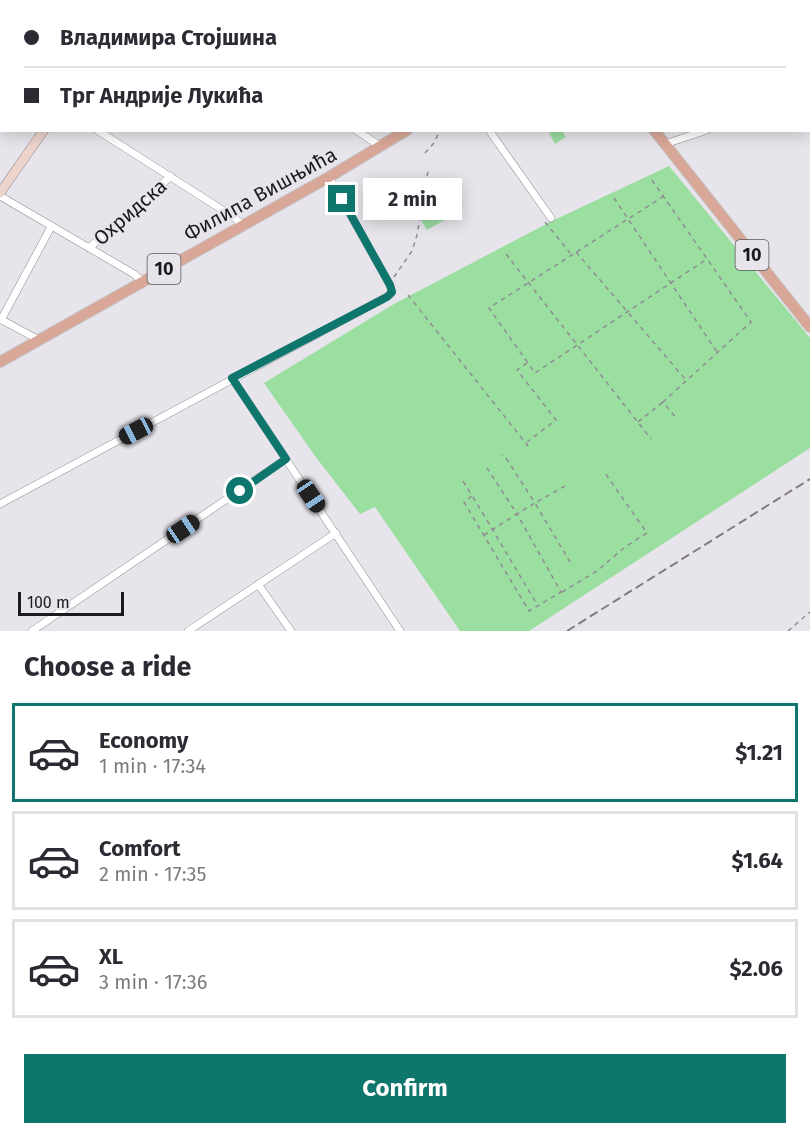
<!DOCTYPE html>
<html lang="en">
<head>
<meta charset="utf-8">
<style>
  body { margin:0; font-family:"Fira Sans",sans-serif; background:#f7f7f7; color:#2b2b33; height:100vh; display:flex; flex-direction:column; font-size:22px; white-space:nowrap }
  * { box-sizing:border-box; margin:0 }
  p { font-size:20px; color:#7c7c81 }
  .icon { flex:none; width:33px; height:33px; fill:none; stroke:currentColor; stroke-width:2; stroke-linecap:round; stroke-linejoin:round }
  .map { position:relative; height:631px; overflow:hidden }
  .panel { display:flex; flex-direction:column; background:#fff; flex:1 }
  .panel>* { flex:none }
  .guide { position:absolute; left:0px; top:0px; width:810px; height:132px; box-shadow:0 3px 15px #0003; display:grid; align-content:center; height:132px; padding:0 24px; background:#fff }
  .scale { position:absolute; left:18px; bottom:15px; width:106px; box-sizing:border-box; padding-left:6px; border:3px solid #1b1a1c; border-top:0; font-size:16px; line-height:21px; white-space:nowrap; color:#1b1a1c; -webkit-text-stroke:4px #e8e4eb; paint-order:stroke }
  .end { position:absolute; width:27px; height:27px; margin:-14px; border:8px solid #0f766e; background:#fff; box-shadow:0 0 0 3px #fff }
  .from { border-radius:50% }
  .bubble { position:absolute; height:42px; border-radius:0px; background:#fff; box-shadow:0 3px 15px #0003; font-size:20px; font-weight:700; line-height:42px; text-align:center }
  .car { position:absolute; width:18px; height:36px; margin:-18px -9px; border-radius:8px; box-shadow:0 0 4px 2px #0007; background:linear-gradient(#222 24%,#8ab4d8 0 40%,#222 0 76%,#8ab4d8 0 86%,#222 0) }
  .guide b { display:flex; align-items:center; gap:21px; height:57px; font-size:22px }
  .guide b+b { border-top:2px solid #e1e1e2 }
  .guide i { width:15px; height:15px; background:#2b2b33 }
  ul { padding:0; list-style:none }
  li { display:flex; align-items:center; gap:18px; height:99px; margin:0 12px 9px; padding:0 12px; border:3px solid #e1e1e2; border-radius:0px }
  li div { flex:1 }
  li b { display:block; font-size:22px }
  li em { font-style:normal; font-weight:700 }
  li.on { border-color:#0f766e }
  li>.icon { width:54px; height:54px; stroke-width:1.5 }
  h2 { padding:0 24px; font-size:27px; line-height:72px }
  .button { display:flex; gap:12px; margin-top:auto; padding:12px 24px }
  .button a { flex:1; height:69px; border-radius:0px; background:#0f766e; color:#fff; font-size:24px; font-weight:700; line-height:69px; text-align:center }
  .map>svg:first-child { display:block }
  .green { fill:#9adea0 }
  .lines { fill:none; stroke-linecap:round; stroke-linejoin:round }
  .street-casing { stroke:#8f8b92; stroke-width:8 }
  .secondary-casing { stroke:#8f8b92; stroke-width:10 }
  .primary-casing { stroke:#c4c3c4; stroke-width:12 }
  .path { stroke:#8f8d92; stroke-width:1.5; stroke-dasharray:4.5 4.5; stroke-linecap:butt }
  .street { stroke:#fff; stroke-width:7 }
  .secondary { stroke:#ecd3cc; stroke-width:9 }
  .primary { stroke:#d9a798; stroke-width:10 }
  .rail { stroke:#807d82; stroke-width:2; stroke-dasharray:9 4.5; stroke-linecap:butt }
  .route { stroke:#0f766e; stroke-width:8 }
  .labels { text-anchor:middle; stroke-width:4.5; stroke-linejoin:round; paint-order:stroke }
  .shield { fill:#e8e4eb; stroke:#58575a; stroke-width:1.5 }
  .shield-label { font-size:18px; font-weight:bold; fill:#1b1a1c }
  .street-label { font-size:20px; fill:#1b1a1c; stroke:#e8e4eb }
</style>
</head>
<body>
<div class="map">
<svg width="810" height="631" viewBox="0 0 810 631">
  <rect width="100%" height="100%" fill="#e8e4eb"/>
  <!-- green -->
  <path class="green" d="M553,131H562L566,137L555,144L549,133Z
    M669,166L810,338V448L529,631H460L375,507L360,514L315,456L264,383L394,304L550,222Z
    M444,207L450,217L427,230L421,220Z"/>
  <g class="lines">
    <defs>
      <path id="street" d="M152,0L155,2
        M396,0L397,2
        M551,0L552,2
        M0,70L2,71
        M808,98H810
        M97,130L235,218L242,225
        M356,130L380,146
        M489,130L551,218
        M665,144L707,130
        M0,196L134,274L142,281
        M89,248L171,176
        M0,319L39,340
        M1,320L51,227
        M232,378L400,631
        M0,504L390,295L392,292L390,285L329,177
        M258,584L291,631
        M32,631L286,459
        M188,631L336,533"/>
      <path id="secondary" d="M135,2L136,0
        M0,193L44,130"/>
      <path id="primary" d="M654,130L810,327
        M0,362L329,177L407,130"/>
    </defs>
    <!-- street casing -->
    <use href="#street" class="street-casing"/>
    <!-- secondary casing -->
    <use href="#secondary" class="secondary-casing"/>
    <!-- primary casing -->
    <use href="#primary" class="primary-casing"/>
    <!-- path -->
    <path class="path" d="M425,153L434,143L440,130
      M652,180L751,322L663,402L677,419
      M664,196L489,308L535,373L707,259
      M614,198L717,352
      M545,222L570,253
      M576,252L686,380
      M506,254L651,439
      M394,277L412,251L417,235L428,171
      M408,295L528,446
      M527,363L517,370L556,420L527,442
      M638,422L663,402
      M463,481L472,496L464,502L529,611L561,592L517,514L535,503L506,458L502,455
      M565,486L535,503L570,562
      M473,497L538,606
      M484,535L517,514L487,468
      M562,592L597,571L625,547L647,533L605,473
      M788,631L810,612"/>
    <!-- street -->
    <use href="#street" class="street"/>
    <!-- secondary -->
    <use href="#secondary" class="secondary"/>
    <!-- primary -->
    <use href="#primary" class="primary"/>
    <!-- rail -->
    <path class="rail" d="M567,631L810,479"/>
  </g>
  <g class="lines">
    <!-- route -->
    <path class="route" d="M240,491L286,459L232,378L387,297L392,292L390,285L342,199"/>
  </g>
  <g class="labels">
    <!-- shield labels -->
    <g class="shield">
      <rect x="735.5" y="240" width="33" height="30" rx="4.5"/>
      <rect x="147.5" y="254" width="33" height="30" rx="4.5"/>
    </g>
    <g class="shield-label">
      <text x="752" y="261">10</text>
      <text x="164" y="275">10</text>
    </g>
    <!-- street labels -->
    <g class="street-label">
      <text transform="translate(260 194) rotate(-29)" y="7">Филипа Вишњића</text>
      <text transform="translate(130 212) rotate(-41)" y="7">Охридска</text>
    </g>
  </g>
</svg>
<div class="scale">100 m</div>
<i class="end from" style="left:240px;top:491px"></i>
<i class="end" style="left:342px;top:199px"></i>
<div class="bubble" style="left:363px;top:178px;width:99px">2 min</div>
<i class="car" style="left:136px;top:431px;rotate:242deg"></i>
<i class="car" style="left:311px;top:496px;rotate:146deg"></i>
<i class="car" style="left:183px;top:529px;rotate:56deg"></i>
<div class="guide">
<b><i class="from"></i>Владимира Стојшина</b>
<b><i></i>Трг Андрије Лукића</b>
</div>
</div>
<section class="panel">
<h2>Choose a ride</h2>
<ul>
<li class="on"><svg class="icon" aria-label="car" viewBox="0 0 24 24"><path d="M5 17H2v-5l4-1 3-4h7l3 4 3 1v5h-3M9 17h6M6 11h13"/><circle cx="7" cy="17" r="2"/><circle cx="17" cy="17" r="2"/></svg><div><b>Economy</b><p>1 min · 17:34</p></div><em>$1.21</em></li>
<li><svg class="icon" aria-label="car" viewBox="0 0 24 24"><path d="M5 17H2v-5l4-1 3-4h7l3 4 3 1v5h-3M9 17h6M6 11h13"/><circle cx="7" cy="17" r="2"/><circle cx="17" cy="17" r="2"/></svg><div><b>Comfort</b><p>2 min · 17:35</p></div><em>$1.64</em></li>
<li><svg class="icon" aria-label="car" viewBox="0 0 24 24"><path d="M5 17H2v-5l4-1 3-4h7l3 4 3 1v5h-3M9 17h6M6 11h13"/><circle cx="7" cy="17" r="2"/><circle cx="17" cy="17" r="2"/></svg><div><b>XL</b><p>3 min · 17:36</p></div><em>$2.06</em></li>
</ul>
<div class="button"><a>Confirm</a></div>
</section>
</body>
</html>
